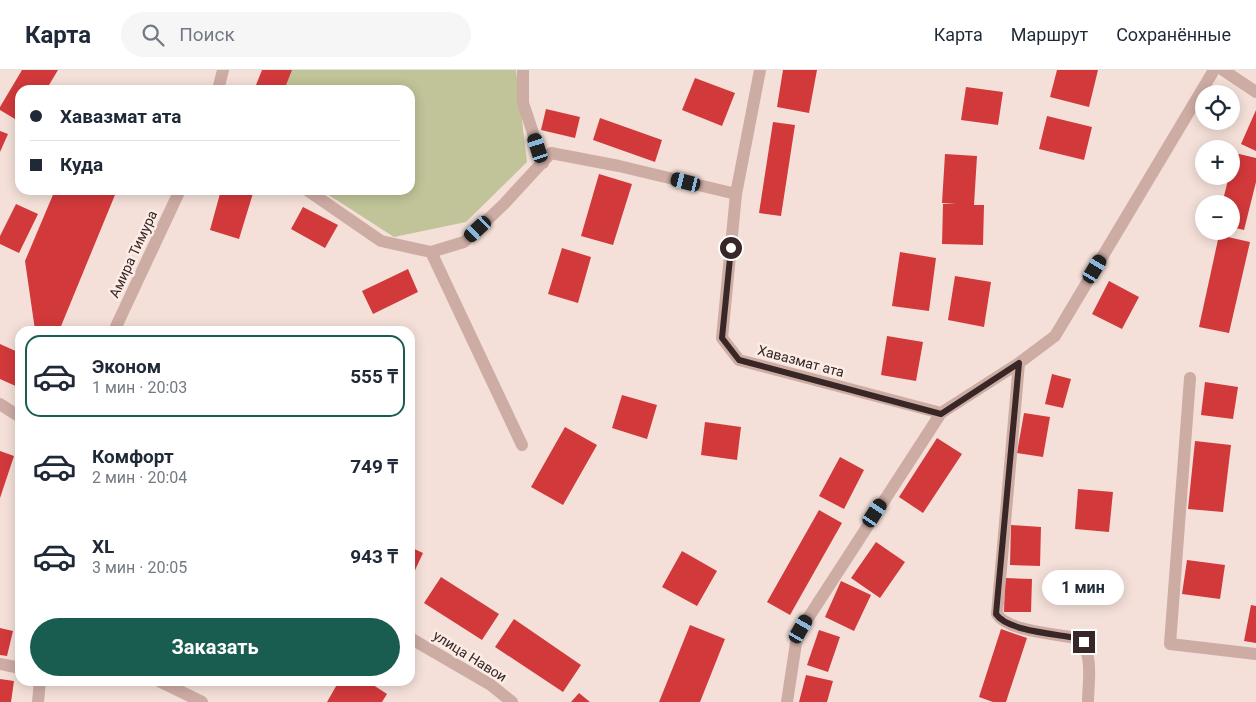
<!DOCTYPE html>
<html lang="ru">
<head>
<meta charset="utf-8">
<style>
  body { margin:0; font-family:Roboto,sans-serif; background:#f6f6f7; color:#1f2937; height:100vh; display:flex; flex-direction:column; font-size:19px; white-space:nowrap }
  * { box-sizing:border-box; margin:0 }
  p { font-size:16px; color:#747a83 }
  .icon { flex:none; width:28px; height:28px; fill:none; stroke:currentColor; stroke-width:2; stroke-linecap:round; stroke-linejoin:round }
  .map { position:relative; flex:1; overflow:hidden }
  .panel { position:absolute; left:15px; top:256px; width:400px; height:360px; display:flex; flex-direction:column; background:#fff; border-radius:15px; box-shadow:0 2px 12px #0003 }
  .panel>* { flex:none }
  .hud { position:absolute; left:15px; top:15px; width:400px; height:110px; border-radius:15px; box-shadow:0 2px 12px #0003; display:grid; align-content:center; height:110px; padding:0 15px; background:#fff }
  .fabs { position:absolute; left:1195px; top:15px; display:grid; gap:10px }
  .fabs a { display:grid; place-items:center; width:45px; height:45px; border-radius:50%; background:#fff; box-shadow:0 2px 12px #0003; font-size:25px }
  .end { position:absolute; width:22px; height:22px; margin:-11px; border:6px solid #382726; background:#fff; box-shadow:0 0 0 2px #fff }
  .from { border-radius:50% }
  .bubble { position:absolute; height:35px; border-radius:18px; background:#fff; box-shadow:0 2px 12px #0003; font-size:16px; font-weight:700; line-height:35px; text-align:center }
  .car { position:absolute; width:15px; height:30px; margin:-15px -8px; border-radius:6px; box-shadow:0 0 4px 1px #0007; background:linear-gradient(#222 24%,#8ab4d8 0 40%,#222 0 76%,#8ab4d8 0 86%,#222 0) }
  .hud b { display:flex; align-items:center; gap:18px; height:48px; font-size:19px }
  .hud b+b { border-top:1px solid #e0e1e3 }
  .hud i { width:12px; height:12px; background:#1f2937 }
  ul { padding:9px 0 0; list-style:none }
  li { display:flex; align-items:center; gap:15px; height:82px; margin:0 10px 8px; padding:0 5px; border:2px solid transparent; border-radius:15px }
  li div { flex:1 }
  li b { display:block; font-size:19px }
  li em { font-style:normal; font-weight:700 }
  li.active { border-color:#185d50 }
  li>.icon { width:45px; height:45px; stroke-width:1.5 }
  .cta { display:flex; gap:10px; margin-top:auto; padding:10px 15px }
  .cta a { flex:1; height:58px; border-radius:30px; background:#185d50; color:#fff; font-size:20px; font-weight:700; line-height:58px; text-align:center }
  header { display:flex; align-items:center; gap:30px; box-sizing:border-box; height:70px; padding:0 25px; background:#fff; border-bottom:1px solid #e0e1e3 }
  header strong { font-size:24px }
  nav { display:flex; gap:28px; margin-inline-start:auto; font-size:18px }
  .search { width:350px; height:45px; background:#f6f6f7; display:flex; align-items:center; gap:12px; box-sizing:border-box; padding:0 18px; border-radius:28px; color:#747a83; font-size:19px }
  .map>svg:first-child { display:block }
  .green { fill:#c1c498 }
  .building { fill:#d2393b }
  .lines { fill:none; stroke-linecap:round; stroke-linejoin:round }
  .minor { stroke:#cdaca4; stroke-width:12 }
  .route { stroke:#382726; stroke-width:6 }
  .labels { text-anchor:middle; stroke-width:5; stroke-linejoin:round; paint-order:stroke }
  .street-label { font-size:14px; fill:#382726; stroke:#fbece6 }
</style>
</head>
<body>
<header>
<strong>Карта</strong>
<div class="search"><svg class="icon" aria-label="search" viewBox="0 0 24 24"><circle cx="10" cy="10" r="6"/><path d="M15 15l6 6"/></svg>Поиск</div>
<nav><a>Карта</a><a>Маршрут</a><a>Сохранённые</a></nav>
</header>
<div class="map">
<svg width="1256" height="632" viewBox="0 0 1256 632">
  <rect width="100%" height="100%" fill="#f4e0d9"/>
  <!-- green -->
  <path class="green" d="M282,0H516L527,92L466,152L394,167L321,120H410V20H276Z"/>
  <!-- building -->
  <path class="building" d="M22,0H58L46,20H20V52L0,40V37Z
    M262,0H292L284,20H254Z
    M783,0H817L809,43L777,37Z
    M1057,0H1098L1089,37L1050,27Z
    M695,8L735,23L722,56L682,40Z
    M966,17L1003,22L998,55L961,50Z
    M546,39L580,47L575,68L541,60Z
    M1256,40V81L1241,74Z
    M1047,46L1092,57L1084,90L1039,79Z
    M600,48L662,70L655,92L593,70Z
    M773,52L795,55L781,146L759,143Z
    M0,61L8,64L0,82Z
    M1235,83L1256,88V112L1244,160L1231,157V134H1222L1229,106H1231Z
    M945,84L977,86L974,135H984L983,175L942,174L943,134H956L942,133Z
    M599,104L632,114L613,175L581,166Z
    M55,120H117L59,261H39L35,260L25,191Z
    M221,120H254L239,169L210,160Z
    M16,134L38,144L19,183L0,174V166Z
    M303,137L338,155L325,178L291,159Z
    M1219,165L1250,172L1229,263L1199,257Z
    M562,178L591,187L578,233L548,224Z
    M900,182L936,188L929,241L892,236Z
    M408,199L418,222L373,244L362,221Z
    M955,206L991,212L984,257L948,250Z
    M1109,211L1139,227L1122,259L1092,244Z
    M887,266L923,272L916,311L881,305Z
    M0,274L20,283V318L0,309Z
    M1052,304L1071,309L1063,338L1045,334Z
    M1205,312L1238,317L1233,349L1201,345Z
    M622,325L657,335L647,369L612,358Z
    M1024,343L1050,347L1043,387L1017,383Z
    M705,352L741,357L737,390L701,385Z
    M565,357L597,375L563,435L531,417Z
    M937,368L962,384L923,443L899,427Z
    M1195,371L1231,375L1223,442L1188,439Z
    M0,381L14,386L0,428Z
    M840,387L864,400L844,439L819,426Z
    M1078,419L1113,422L1109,462L1075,459Z
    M819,440L842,453L790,545L767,532Z
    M1011,455L1041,457L1040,496L1010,495Z
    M876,472L905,492L880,528L851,508Z
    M410,477L423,483L410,511Z
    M682,481L717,501L697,536L662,517Z
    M1187,490L1225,495L1220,529L1182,524Z
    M441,507L499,544L482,570L424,533Z
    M1005,508L1032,509L1031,542H1004Z
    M841,511L871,525L854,561L825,547Z
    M1251,535L1256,536V573L1244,571Z
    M514,549L581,595L563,622L495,577Z
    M690,555L725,569L700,632H659Z
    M0,558L13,561L7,586L0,585Z
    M1001,559L1027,568L1006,632H993L979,627Z
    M819,560L840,567L828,602L807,595Z
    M806,605L833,611L827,632H799Z
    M0,609L14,611L11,632H0Z
    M339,611H367L387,624L382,632H327Z
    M579,623L590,632H571Z"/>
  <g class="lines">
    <!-- minor -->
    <path class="minor" d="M523,0V33L543,93
      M760,0L736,124L722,268L739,290L941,343
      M1223,0L1256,22
      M218,20L223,0
      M307,120L381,171L431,182L464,172L504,134L551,83L619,96L736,124
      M431,182L522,375
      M114,261L180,120
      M1019,293L997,544C1007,561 1056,564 1076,568C1095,580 1088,612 1088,632
      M1190,308L1170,574L1256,584
      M0,334L20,347
      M410,568L491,615L512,632
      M0,594L20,598
      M159,611L202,632
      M38,632L40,611
      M787,632L796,573L801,559L941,343L1019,293L1055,266L1214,0"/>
  </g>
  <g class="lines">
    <!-- route -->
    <path class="route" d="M731,178L722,268L739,290L941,344L1019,293L996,544C1007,561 1056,564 1076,568L1084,572"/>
  </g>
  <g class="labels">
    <!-- street labels -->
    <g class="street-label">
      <text transform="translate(133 184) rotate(-65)" y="5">Амира Тимура</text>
      <text transform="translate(801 291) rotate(15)" y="5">Хавазмат ата</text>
      <text transform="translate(470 586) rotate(32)" y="5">улица Навои</text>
    </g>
  </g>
</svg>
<div class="fabs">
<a><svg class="icon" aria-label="locate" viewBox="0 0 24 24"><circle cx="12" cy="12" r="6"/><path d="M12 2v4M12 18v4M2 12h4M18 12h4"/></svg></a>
<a>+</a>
<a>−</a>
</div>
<i class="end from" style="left:731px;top:178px"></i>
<i class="end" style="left:1084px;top:572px"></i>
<div class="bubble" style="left:1042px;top:500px;width:82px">1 мин</div>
<i class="car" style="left:538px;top:78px;rotate:342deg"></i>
<i class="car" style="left:686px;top:112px;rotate:284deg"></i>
<i class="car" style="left:478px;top:159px;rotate:227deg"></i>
<i class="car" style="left:1095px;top:199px;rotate:31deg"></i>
<i class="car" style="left:875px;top:443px;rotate:33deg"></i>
<i class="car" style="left:801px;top:559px;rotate:30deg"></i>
<div class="hud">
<b><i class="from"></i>Хавазмат ата</b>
<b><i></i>Куда</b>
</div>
<section class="panel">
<ul>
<li class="active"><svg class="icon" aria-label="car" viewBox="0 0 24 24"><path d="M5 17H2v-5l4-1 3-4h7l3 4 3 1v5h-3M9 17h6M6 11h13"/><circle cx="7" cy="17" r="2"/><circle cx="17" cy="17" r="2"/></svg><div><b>Эконом</b><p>1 мин · 20:03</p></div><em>555 ₸</em></li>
<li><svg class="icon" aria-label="car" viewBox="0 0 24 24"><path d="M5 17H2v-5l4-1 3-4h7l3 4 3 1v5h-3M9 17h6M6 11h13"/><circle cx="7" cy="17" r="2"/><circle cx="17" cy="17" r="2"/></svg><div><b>Комфорт</b><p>2 мин · 20:04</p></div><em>749 ₸</em></li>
<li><svg class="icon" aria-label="car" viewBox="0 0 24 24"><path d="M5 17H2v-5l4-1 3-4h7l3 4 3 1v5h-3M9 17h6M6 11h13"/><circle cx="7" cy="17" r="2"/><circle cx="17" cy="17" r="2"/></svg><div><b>XL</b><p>3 мин · 20:05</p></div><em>943 ₸</em></li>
</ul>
<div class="cta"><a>Заказать</a></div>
</section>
</div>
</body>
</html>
